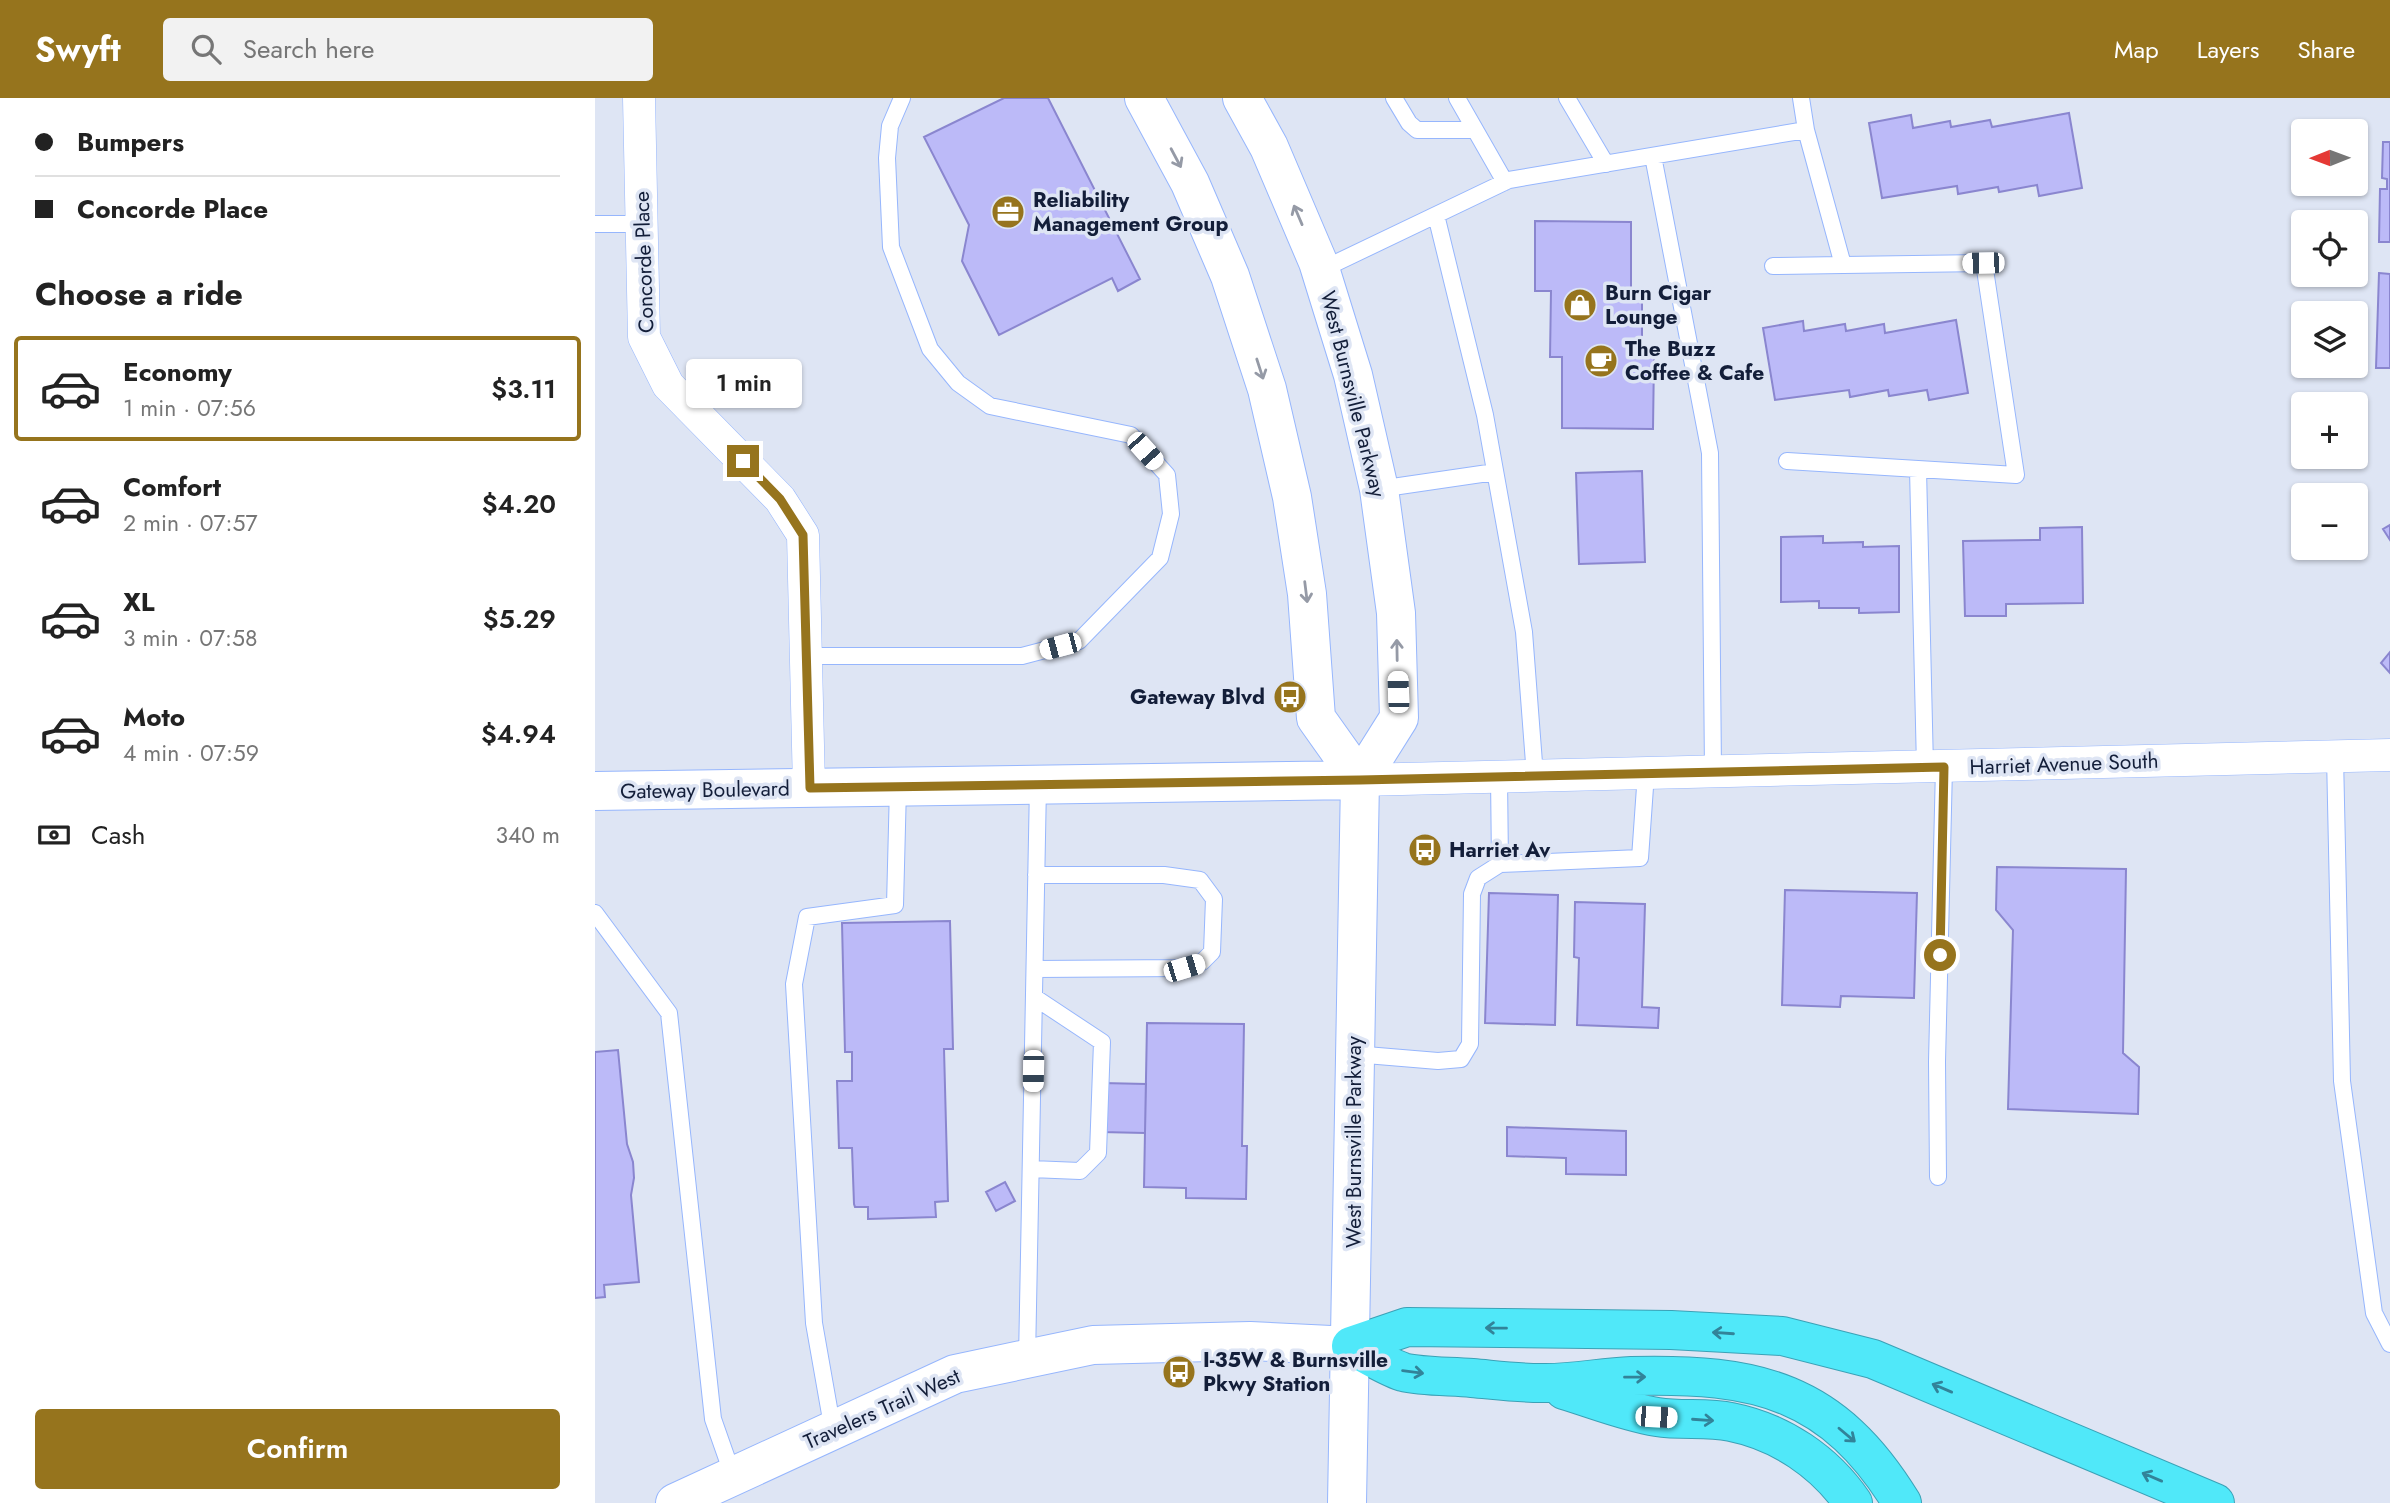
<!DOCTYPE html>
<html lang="en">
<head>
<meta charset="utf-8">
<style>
  body { margin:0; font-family:Jost,sans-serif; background:#f2f2f2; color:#222; height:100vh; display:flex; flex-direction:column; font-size:26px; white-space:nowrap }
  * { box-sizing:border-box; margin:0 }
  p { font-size:23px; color:#767676 }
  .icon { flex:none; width:38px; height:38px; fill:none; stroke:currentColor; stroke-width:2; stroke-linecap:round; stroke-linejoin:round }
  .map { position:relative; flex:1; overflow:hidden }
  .side { display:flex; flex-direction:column; background:#fff; width:595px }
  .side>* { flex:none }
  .top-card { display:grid; align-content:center; height:154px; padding:0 35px; background:#fff }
  .needle { width:46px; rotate:269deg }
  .fabs { position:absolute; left:1696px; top:21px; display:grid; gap:14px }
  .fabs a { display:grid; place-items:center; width:77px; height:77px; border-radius:7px; background:#fff; box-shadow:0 2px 5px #0004; font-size:35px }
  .end { position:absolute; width:32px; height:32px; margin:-16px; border:9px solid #96741d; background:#fff; box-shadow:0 0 0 4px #fff }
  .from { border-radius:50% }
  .bubble { position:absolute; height:49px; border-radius:7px; background:#fff; box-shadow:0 2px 5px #0004; font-size:23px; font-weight:600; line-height:49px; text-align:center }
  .car { position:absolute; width:21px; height:42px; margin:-21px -10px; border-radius:9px; box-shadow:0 0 5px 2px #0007; background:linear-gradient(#fff 24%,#345 0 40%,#fff 0 76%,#345 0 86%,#fff 0) }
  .top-card b { display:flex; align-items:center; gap:24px; height:66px; font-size:26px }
  .top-card b+b { border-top:2px solid #e0e0e0 }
  .top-card i { width:18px; height:18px; background:#222 }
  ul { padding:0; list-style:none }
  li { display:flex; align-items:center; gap:21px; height:105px; margin:0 14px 10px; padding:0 21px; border:4px solid transparent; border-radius:7px }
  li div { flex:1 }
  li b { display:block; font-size:26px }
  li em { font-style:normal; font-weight:600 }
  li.current { border-color:#96741d }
  li>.icon { width:63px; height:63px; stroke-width:1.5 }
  h2 { padding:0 35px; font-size:32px; line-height:84px }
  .pay { display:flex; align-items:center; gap:18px; height:77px; padding:0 35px; font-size:26px }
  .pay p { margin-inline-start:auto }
  .action { display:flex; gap:14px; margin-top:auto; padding:14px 35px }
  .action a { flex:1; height:80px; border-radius:7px; background:#96741d; color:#fff; font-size:28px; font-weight:600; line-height:80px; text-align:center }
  header { display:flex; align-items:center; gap:42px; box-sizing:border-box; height:98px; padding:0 35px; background:#96741d; color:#fff }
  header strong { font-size:33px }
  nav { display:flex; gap:38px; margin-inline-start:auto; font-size:24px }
  .search { width:490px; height:63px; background:#f2f2f2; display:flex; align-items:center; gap:18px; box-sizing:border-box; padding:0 24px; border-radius:7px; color:#767676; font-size:26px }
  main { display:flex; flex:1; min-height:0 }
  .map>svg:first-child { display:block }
  .building { fill:#bcbaf8; stroke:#8a86cf; stroke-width:2 }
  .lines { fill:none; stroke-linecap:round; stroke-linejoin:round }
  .service-casing { stroke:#96b6fd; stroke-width:18 }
  .minor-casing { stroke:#96b6fd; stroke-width:33 }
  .tertiary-casing { stroke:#96b6fd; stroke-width:40 }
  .motorway-casing { stroke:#3ba1b6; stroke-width:40 }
  .service { stroke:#fff; stroke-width:16 }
  .minor { stroke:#fff; stroke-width:32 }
  .tertiary { stroke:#fff; stroke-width:38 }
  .motorway { stroke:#50e8f9; stroke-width:38 }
  .oneway { stroke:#959aa6 }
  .oneway2 { stroke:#328399 }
  .route { stroke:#96741d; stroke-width:9 }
  .labels { text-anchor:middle; stroke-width:7; stroke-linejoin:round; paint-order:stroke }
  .poi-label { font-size:21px; font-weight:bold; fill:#131e39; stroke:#dee5f4; text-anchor:start }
  .street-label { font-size:21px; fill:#131e39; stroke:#dee5f4 }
</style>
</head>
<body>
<header>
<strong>Swyft</strong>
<div class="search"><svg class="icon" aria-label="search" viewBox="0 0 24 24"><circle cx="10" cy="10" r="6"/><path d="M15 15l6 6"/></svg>Search here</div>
<nav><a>Map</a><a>Layers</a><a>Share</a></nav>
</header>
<main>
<section class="side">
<div class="top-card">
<b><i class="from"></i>Bumpers</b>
<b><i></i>Concorde Place</b>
</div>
<h2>Choose a ride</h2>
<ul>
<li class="current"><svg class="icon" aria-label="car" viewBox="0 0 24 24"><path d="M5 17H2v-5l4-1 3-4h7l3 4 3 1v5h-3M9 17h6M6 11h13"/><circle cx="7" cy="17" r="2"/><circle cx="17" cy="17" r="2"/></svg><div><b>Economy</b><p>1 min · 07:56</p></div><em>$3.11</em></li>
<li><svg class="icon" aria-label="car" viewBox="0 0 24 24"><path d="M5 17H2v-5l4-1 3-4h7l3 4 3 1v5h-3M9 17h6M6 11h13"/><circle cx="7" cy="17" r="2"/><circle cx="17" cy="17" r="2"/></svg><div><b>Comfort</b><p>2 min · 07:57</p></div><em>$4.20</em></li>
<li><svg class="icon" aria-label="car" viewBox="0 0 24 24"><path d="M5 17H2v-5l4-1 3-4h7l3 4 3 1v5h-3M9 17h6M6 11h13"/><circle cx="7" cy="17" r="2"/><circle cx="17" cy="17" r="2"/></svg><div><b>XL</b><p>3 min · 07:58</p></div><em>$5.29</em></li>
<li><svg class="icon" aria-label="car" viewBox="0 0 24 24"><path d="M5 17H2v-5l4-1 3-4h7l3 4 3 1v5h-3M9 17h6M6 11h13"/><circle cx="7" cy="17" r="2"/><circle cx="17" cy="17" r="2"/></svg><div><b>Moto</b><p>4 min · 07:59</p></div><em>$4.94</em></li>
</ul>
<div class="pay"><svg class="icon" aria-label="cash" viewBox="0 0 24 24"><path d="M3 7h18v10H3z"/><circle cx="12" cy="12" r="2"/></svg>Cash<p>340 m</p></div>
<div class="action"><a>Confirm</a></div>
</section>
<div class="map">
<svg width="1795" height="1405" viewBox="0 0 1795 1405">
  <rect width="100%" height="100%" fill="#dee5f4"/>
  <!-- building -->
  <path class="building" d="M409,0H453L545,181L523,193L517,180L404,237L367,163L374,127L329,39Z
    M1474,15L1487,90L1444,98L1442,87L1404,94L1403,89L1363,96L1362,88L1287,100L1274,25L1316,17L1318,30L1355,23L1356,29L1395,22L1397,29Z
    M1788,44H1795V144H1784L1785,91H1792V81L1787,80Z
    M940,123L1036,124V193H1047V259H1059L1058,331L967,330V259H955L956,193H940Z
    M1784,175L1795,176V270H1781Z
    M1361,222L1373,295L1334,302L1332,292L1294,298L1293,292L1255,299L1254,292L1180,302L1168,230L1208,223L1209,233L1250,226L1251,233L1289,226L1290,235Z
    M1047,373L1050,464L984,466L981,375Z
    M1795,427V442L1788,431Z
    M1487,429L1488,505L1411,506V518H1370L1368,443L1445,442V430Z
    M1228,438V445L1268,444V449L1304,448V514L1264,515V510H1224V503L1186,504V439Z
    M1795,554V575L1786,565Z
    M1402,769L1531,771L1528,955L1544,969L1543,1016L1413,1011L1418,832L1401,812Z
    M1190,792L1322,795L1319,900L1246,898L1245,909L1187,907Z
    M894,795L963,797L960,927L890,925Z
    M980,804L1050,806L1047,909L1064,910L1063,930L982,927L984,860L979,859Z
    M355,823L358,951H349L353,1103L340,1104L341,1119L273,1121V1109H260L259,1106L257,1050H244L242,983H257V954H250L247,825Z
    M552,925L649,926L647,1048H652L651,1101L591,1100V1090L549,1089Z
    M23,952L32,1046L38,1064L39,1080L36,1097L44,1184L9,1187L10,1199L0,1200V954Z
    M507,985L551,986L550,1035L506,1034Z
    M912,1029L1031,1033V1077L971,1076V1060L912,1058Z
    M410,1084L420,1103L401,1113L391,1094Z"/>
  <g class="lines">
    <defs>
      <path id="service" d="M799,0L814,25L822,32H880
        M862,0L910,84
        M972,0L1011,66
        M1206,0L1211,32
        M1058,58L1115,355L1118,674
        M841,117L890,317L929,534L940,678
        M0,126H47
        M1178,168L1248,167
        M726,172L914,82L1211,32L1248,167L1389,165L1421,377L1323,371L1330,669
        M1192,363L1323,371
        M784,391L900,374
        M211,558H427L484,543L565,460L576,416L572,377L536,337L395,308L363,285L335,251L296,149L292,60L295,28L307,0
        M1740,658L1747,983L1779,1215L1795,1246
        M904,679L905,766L1045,760L1051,675
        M0,815L74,915L118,1321L138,1378
        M440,871L589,870L607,864L617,854L619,801L605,782L569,777H441
        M759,956L843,963L866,961L875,946L877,796L883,780L905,766
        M436,1071L485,1073L503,1055L507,944L439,899
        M1343,1079L1342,964L1349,669
        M432,1261L443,687
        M238,1333L219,1225L199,886L212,819L300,807L303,689"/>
      <path id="minor" d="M44,0L49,239L73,287L185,401L208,437L214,690
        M765,682L1795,657"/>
      <path id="tertiary" d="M549,0L595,85L635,178L672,291L697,399L712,496L721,620L765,682
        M647,0L674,49L723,164L758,277L784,391L801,515L804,620L765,682L752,1405
        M0,693L765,682
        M80,1405L360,1276L498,1247L655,1243L756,1248"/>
      <path id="motorway" d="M756,1248L812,1229L1076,1232L1187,1238L1278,1261L1620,1405
        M756,1248C772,1256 790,1268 808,1274C827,1279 857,1278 877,1280C900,1282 923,1285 946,1285C976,1286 1006,1279 1036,1278C1162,1275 1238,1292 1307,1405
        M969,1292C999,1301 1031,1314 1062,1319C1086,1323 1112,1319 1136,1324C1186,1334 1230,1364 1258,1405"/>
    </defs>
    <!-- service casing -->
    <use href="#service" class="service-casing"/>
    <!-- minor casing -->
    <use href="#minor" class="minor-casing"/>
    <!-- tertiary casing -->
    <use href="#tertiary" class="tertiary-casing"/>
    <!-- motorway casing -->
    <use href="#motorway" class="motorway-casing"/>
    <!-- service -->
    <use href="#service" class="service"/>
    <!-- minor -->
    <use href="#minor" class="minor"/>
    <!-- tertiary -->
    <use href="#tertiary" class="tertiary"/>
    <!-- motorway -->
    <use href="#motorway" class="motorway"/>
  </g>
  <!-- one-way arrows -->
  <defs><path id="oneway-shaft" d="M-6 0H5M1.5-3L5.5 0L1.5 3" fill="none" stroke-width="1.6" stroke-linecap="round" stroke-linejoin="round" transform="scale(1.75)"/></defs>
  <g class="oneway">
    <use href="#oneway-shaft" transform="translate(581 60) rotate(62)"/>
    <use href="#oneway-shaft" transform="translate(703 117) rotate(-113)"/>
    <use href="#oneway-shaft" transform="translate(665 271) rotate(72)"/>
    <use href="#oneway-shaft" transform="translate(711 494) rotate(83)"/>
    <use href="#oneway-shaft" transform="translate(802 552) rotate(-91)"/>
  </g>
  <g class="oneway2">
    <use href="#oneway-shaft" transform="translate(901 1230) rotate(-179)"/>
    <use href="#oneway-shaft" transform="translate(1128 1235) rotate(-176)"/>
    <use href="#oneway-shaft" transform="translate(818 1274) rotate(7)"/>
    <use href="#oneway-shaft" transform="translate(1040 1279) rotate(-1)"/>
    <use href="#oneway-shaft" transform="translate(1347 1290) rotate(-157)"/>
    <use href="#oneway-shaft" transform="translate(1108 1322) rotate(4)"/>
    <use href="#oneway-shaft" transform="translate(1252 1337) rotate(40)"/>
    <use href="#oneway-shaft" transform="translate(1557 1379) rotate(-157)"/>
  </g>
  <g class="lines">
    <!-- route -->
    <path class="route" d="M148,363L185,401L208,437L215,690L765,682L1349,669L1345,857"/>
  </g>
  <!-- icons -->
  <defs>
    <symbol id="office-disc" viewBox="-11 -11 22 22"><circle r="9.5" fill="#96741d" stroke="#dee5f4"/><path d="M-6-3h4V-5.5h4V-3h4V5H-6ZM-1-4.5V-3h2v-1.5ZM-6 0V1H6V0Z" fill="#fff"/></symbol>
    <symbol id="shop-disc" viewBox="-11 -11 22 22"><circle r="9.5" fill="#96741d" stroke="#dee5f4"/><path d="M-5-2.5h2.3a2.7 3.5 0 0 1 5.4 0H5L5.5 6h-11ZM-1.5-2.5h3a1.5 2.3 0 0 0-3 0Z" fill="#fff"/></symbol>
    <symbol id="cafe-disc" viewBox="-11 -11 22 22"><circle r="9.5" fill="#96741d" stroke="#dee5f4"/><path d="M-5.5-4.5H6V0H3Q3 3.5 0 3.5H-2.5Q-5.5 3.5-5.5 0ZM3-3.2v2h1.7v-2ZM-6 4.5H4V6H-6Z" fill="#fff"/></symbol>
    <symbol id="bus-disc" viewBox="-11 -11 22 22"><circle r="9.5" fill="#96741d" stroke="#dee5f4"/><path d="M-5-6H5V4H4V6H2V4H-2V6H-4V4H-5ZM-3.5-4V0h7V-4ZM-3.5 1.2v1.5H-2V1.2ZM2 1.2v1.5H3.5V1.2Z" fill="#fff"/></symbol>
  </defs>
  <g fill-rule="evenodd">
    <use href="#office-disc" x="394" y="95" width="38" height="38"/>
    <use href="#shop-disc" x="966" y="188" width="38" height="38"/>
    <use href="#cafe-disc" x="987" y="244" width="38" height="38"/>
    <use href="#bus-disc" x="676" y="580" width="38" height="38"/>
    <use href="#bus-disc" x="811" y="733" width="38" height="38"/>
    <use href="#bus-disc" x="565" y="1255" width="38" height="38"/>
  </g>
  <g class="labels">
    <!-- poi labels -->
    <g class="poi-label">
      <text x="438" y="109">Reliability<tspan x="438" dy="24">Management Group</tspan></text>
      <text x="1010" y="202">Burn Cigar<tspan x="1010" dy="24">Lounge</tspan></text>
      <text x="1030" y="258">The Buzz<tspan x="1030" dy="24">Coffee &amp; Cafe</tspan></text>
      <text x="670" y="606" text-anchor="end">Gateway Blvd</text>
      <text x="854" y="759">Harriet Av</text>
      <text x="608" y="1269">I-35W &amp; Burnsville<tspan x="608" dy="24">Pkwy Station</tspan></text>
    </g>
    <!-- street labels -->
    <g class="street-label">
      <text transform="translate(49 164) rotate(-92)" y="7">Concorde Place</text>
      <text transform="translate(758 296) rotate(76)" y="7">West Burnsville Parkway</text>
      <text transform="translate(1469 666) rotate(-2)" y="7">Harriet Avenue South</text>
      <text transform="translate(110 692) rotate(-1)" y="7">Gateway Boulevard</text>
      <text transform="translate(759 1044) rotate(-90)" y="7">West Burnsville Parkway</text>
      <text transform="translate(287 1311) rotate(-24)" y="7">Travelers Trail West</text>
    </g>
  </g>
</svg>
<div class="fabs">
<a><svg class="needle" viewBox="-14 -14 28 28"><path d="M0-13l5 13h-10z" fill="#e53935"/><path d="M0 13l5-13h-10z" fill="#767676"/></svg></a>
<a><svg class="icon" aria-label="locate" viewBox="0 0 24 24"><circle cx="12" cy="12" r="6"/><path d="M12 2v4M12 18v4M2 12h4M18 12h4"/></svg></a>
<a><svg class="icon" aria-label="layers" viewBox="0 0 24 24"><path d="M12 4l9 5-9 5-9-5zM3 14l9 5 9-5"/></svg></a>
<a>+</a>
<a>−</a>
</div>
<i class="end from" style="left:1345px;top:857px"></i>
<i class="end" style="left:148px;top:363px"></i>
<div class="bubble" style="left:91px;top:261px;width:116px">1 min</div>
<i class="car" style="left:1388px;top:165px;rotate:269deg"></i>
<i class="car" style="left:550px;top:353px;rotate:138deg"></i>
<i class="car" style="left:465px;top:548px;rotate:255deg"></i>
<i class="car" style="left:803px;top:594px;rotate:358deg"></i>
<i class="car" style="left:589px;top:870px;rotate:73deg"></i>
<i class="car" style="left:438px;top:973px;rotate:181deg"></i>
<i class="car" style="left:1061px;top:1319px;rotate:93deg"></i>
</div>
</main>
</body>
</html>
